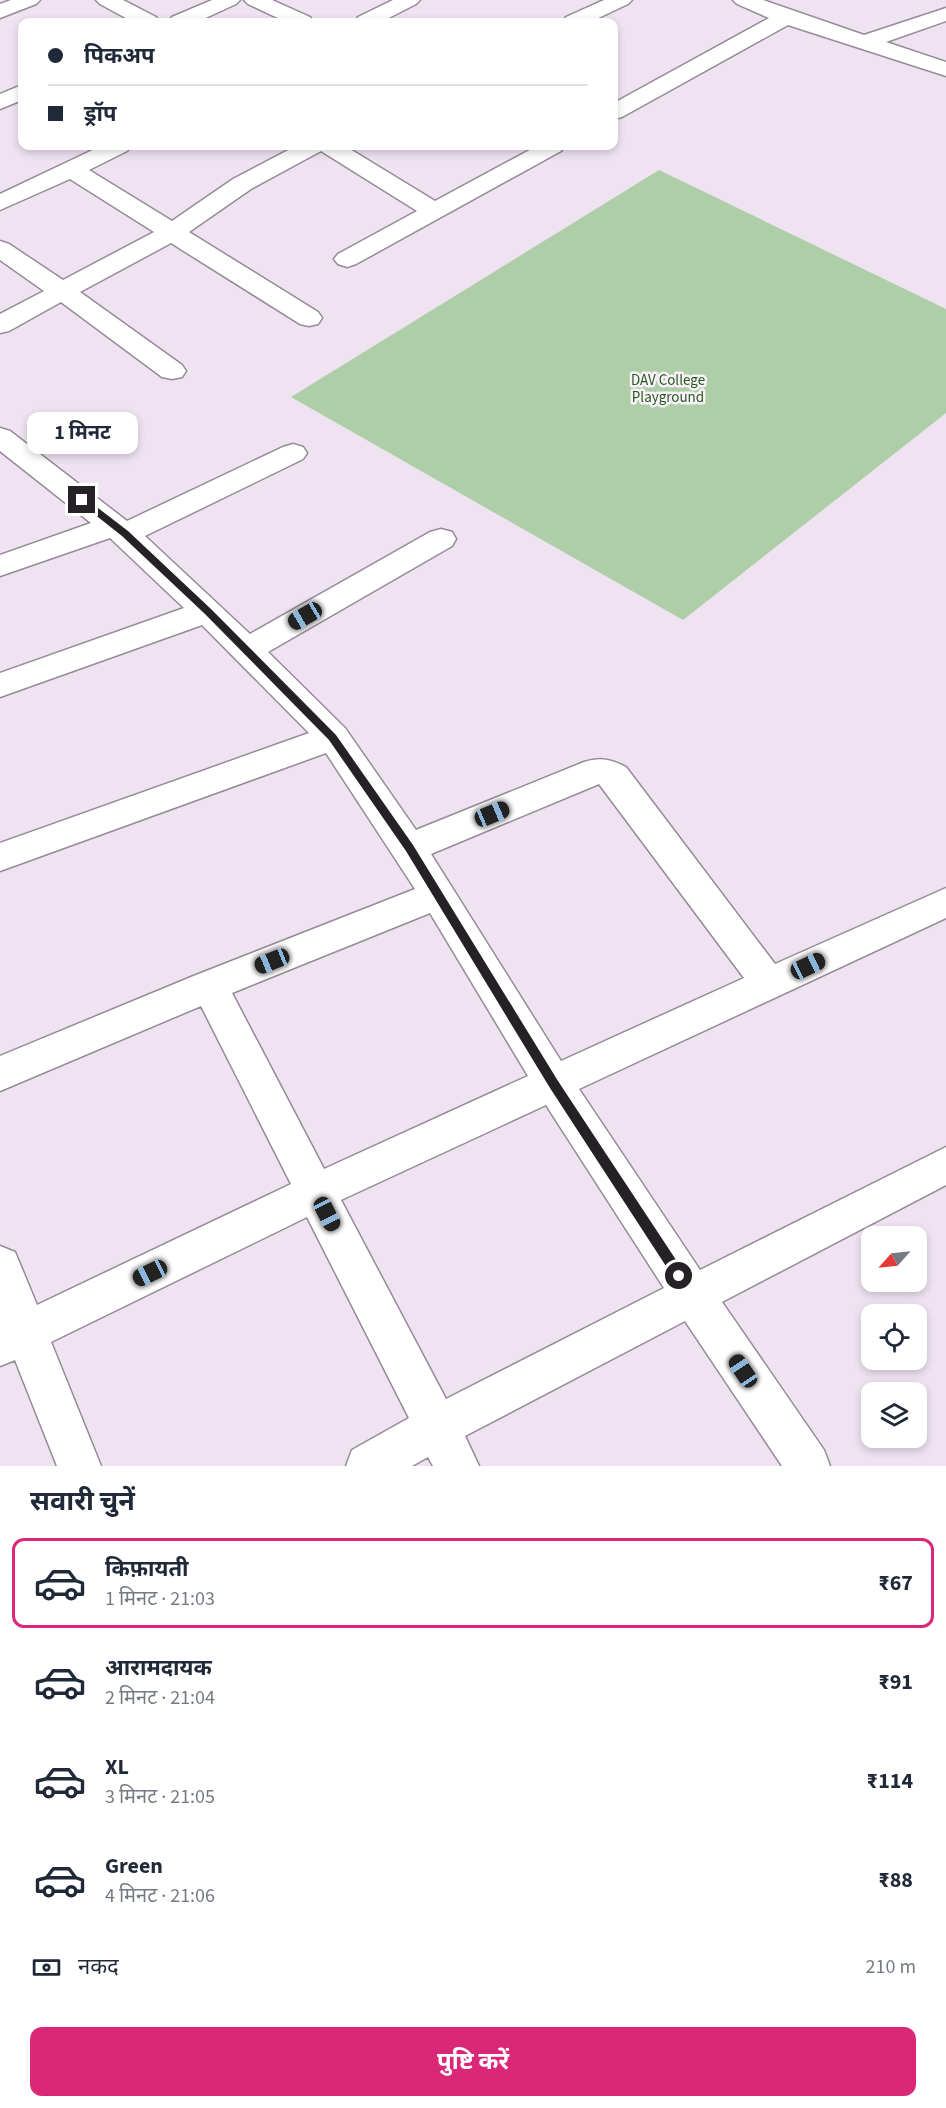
<!DOCTYPE html>
<html lang="hi">
<head>
<meta charset="utf-8">
<style>
  body { margin:0; font-family:"Source Sans 3","Noto Sans Devanagari",sans-serif; background:#f6f6f7; color:#1f2937; height:100vh; display:flex; flex-direction:column; font-size:22px; white-space:nowrap }
  * { box-sizing:border-box; margin:0 }
  p { font-size:20px; color:#747a83 }
  .icon { flex:none; width:33px; height:33px; fill:none; stroke:currentColor; stroke-width:2; stroke-linecap:round; stroke-linejoin:round }
  .map { position:relative; height:1466px; overflow:hidden }
  .sheet { display:flex; flex-direction:column; background:#fff; flex:1 }
  .sheet>* { flex:none }
  .top-card { position:absolute; left:18px; top:18px; width:600px; height:132px; border-radius:12px; box-shadow:0 3px 9px #0003; display:grid; align-content:center; height:132px; padding:0 30px; background:#fff }
  .needle { width:39px; rotate:243deg }
  .buttons { position:absolute; left:861px; top:1226px; display:grid; gap:12px }
  .buttons a { display:grid; place-items:center; width:66px; height:66px; border-radius:12px; background:#fff; box-shadow:0 3px 9px #0003; font-size:30px }
  .end { position:absolute; width:27px; height:27px; margin:-14px; border:8px solid #252126; background:#fff; box-shadow:0 0 0 3px #fff }
  .from { border-radius:50% }
  .bubble { position:absolute; height:42px; border-radius:12px; background:#fff; box-shadow:0 3px 9px #0003; font-size:20px; font-weight:700; line-height:42px; text-align:center }
  .car { position:absolute; width:18px; height:36px; margin:-18px -9px; border-radius:8px; box-shadow:0 0 4px 2px #0007; background:linear-gradient(#222 24%,#8ab4d8 0 40%,#222 0 76%,#8ab4d8 0 86%,#222 0) }
  .top-card b { display:flex; align-items:center; gap:21px; height:57px; font-size:22px }
  .top-card b+b { border-top:2px solid #e0e1e3 }
  .top-card i { width:15px; height:15px; background:#1f2937 }
  ul { padding:0; list-style:none }
  li { display:flex; align-items:center; gap:18px; height:90px; margin:0 12px 9px; padding:0 18px; border:3px solid transparent; border-radius:12px }
  li div { flex:1 }
  li b { display:block; font-size:22px }
  li em { font-style:normal; font-weight:700 }
  li.on { border-color:#db2777 }
  li>.icon { width:54px; height:54px; stroke-width:1.5 }
  h2 { padding:0 30px; font-size:27px; line-height:72px }
  .pay { display:flex; align-items:center; gap:15px; height:66px; padding:0 30px; font-size:22px }
  .pay p { margin-inline-start:auto }
  .button { display:flex; gap:12px; margin-top:auto; padding:12px 30px }
  .button a { flex:1; height:69px; border-radius:12px; background:#db2777; color:#fff; font-size:24px; font-weight:700; line-height:69px; text-align:center }
  .map>svg:first-child { display:block }
  .green { fill:#adcea7 }
  .lines { fill:none; stroke-linecap:round; stroke-linejoin:round }
  .minor-casing { stroke:#968a98; stroke-width:3 }
  .minor { fill:#fff; fill-rule:evenodd }
  .route { fill:#252126 }
  .labels { text-anchor:middle; stroke-width:5; stroke-linejoin:round; paint-order:stroke }
  .park-label { font-size:15px; fill:#245c18; stroke:#fbf1fd }
</style>
</head>
<body>
<div class="map">
<svg width="946" height="1466" viewBox="0 0 946 1466">
  <rect width="100%" height="100%" fill="#efe3f2"/>
  <!-- green -->
  <path class="green" d="M659,170L946,309V413L683,620L291,397Z"/>
  <g class="lines">
    <defs>
      <path id="minor" d="M11,0H40L36,4L0,18V4Z
        M96,0H123L156,17L159,22H133L100,4Z
        M212,0H240L236,4L197,22H169L172,17Z
        M244,0H272L310,17L313,22H286L248,4Z
        M393,0H420L416,4L381,22H355L358,17Z
        M604,0H632L628,4L590,22H563L566,17Z
        M733,0H763L864,35L946,8V21L886,42L946,62V76L788,25L622,117L614,119V103L769,18L737,4Z
        M22,85V100L0,109V94Z
        M101,146H131L127,151L89,170L172,221L233,179L296,146H345L435,201L537,146H565L561,151L356,264L347,267L338,264L334,259L338,254L417,211L321,151L251,189L189,232L318,312L322,318L318,324L309,326L300,324L171,243L80,292L182,365L186,371L182,377L172,379L162,377L61,302L9,331L0,333V314L44,291L0,260V241L9,244L63,280L154,232L70,179L0,210V194Z
        M0,428L10,431L127,521L283,447L293,444L303,447L307,453L303,459L145,536L250,634L430,532L441,529L452,532L456,539L452,546L268,652L345,728L416,830L584,762C600,757 611,759 626,767L775,964L946,888V918L579,1089L700,1270L946,1147V1185L722,1302L824,1450L830,1466H782L685,1321L465,1436L479,1466H433L428,1457L412,1466H346L352,1450L409,1418L307,1217L51,1342L101,1466H57L15,1360L0,1366V1246L15,1252L37,1305L291,1184L201,1006L0,1091V1056L196,975L415,889L326,753L0,871V843L309,733L202,625L0,697V673L184,608L110,538L0,576V555L91,523L0,451ZM599,784L744,978L561,1061L431,854ZM430,913L528,1076L324,1169L232,993ZM546,1105L664,1288L446,1399L341,1200Z"/>
    </defs>
    <!-- minor casing -->
    <use href="#minor" class="minor-casing"/>
    <!-- minor -->
    <use href="#minor" class="minor"/>
  </g>
  <!-- route -->
  <path class="route" d="M79,498H85L128,531L211,609L336,735L413,845L558,1081L684,1272L686,1276L684,1280H675L550,1088L406,851L329,740L205,614L122,536L79,502Z"/>
  <g class="labels">
    <!-- park labels -->
    <g class="park-label">
      <text x="668" y="385">DAV College<tspan x="668" dy="17">Playground</tspan></text>
    </g>
  </g>
</svg>
<div class="buttons">
<a><svg class="needle" viewBox="-14 -14 28 28"><path d="M0-13l5 13h-10z" fill="#e53935"/><path d="M0 13l5-13h-10z" fill="#747a83"/></svg></a>
<a><svg class="icon" aria-label="locate" viewBox="0 0 24 24"><circle cx="12" cy="12" r="6"/><path d="M12 2v4M12 18v4M2 12h4M18 12h4"/></svg></a>
<a><svg class="icon" aria-label="layers" viewBox="0 0 24 24"><path d="M12 4l9 5-9 5-9-5zM3 14l9 5 9-5"/></svg></a>
</div>
<i class="end from" style="left:679px;top:1276px"></i>
<i class="end" style="left:82px;top:500px"></i>
<div class="bubble" style="left:27px;top:412px;width:111px">1 मिनट</div>
<i class="car" style="left:305px;top:616px;rotate:240deg"></i>
<i class="car" style="left:492px;top:814px;rotate:67deg"></i>
<i class="car" style="left:272px;top:961px;rotate:248deg"></i>
<i class="car" style="left:808px;top:966px;rotate:65deg"></i>
<i class="car" style="left:327px;top:1214px;rotate:153deg"></i>
<i class="car" style="left:150px;top:1273px;rotate:244deg"></i>
<i class="car" style="left:743px;top:1371px;rotate:326deg"></i>
<div class="top-card">
<b><i class="from"></i>पिकअप</b>
<b><i></i>ड्रॉप</b>
</div>
</div>
<section class="sheet">
<h2>सवारी चुनें</h2>
<ul>
<li class="on"><svg class="icon" aria-label="car" viewBox="0 0 24 24"><path d="M5 17H2v-5l4-1 3-4h7l3 4 3 1v5h-3M9 17h6M6 11h13"/><circle cx="7" cy="17" r="2"/><circle cx="17" cy="17" r="2"/></svg><div><b>किफ़ायती</b><p>1 मिनट · 21:03</p></div><em>₹67</em></li>
<li><svg class="icon" aria-label="car" viewBox="0 0 24 24"><path d="M5 17H2v-5l4-1 3-4h7l3 4 3 1v5h-3M9 17h6M6 11h13"/><circle cx="7" cy="17" r="2"/><circle cx="17" cy="17" r="2"/></svg><div><b>आरामदायक</b><p>2 मिनट · 21:04</p></div><em>₹91</em></li>
<li><svg class="icon" aria-label="car" viewBox="0 0 24 24"><path d="M5 17H2v-5l4-1 3-4h7l3 4 3 1v5h-3M9 17h6M6 11h13"/><circle cx="7" cy="17" r="2"/><circle cx="17" cy="17" r="2"/></svg><div><b>XL</b><p>3 मिनट · 21:05</p></div><em>₹114</em></li>
<li><svg class="icon" aria-label="car" viewBox="0 0 24 24"><path d="M5 17H2v-5l4-1 3-4h7l3 4 3 1v5h-3M9 17h6M6 11h13"/><circle cx="7" cy="17" r="2"/><circle cx="17" cy="17" r="2"/></svg><div><b>Green</b><p>4 मिनट · 21:06</p></div><em>₹88</em></li>
</ul>
<div class="pay"><svg class="icon" aria-label="cash" viewBox="0 0 24 24"><path d="M3 7h18v10H3z"/><circle cx="12" cy="12" r="2"/></svg>नकद<p>210 m</p></div>
<div class="button"><a>पुष्टि करें</a></div>
</section>
</body>
</html>
